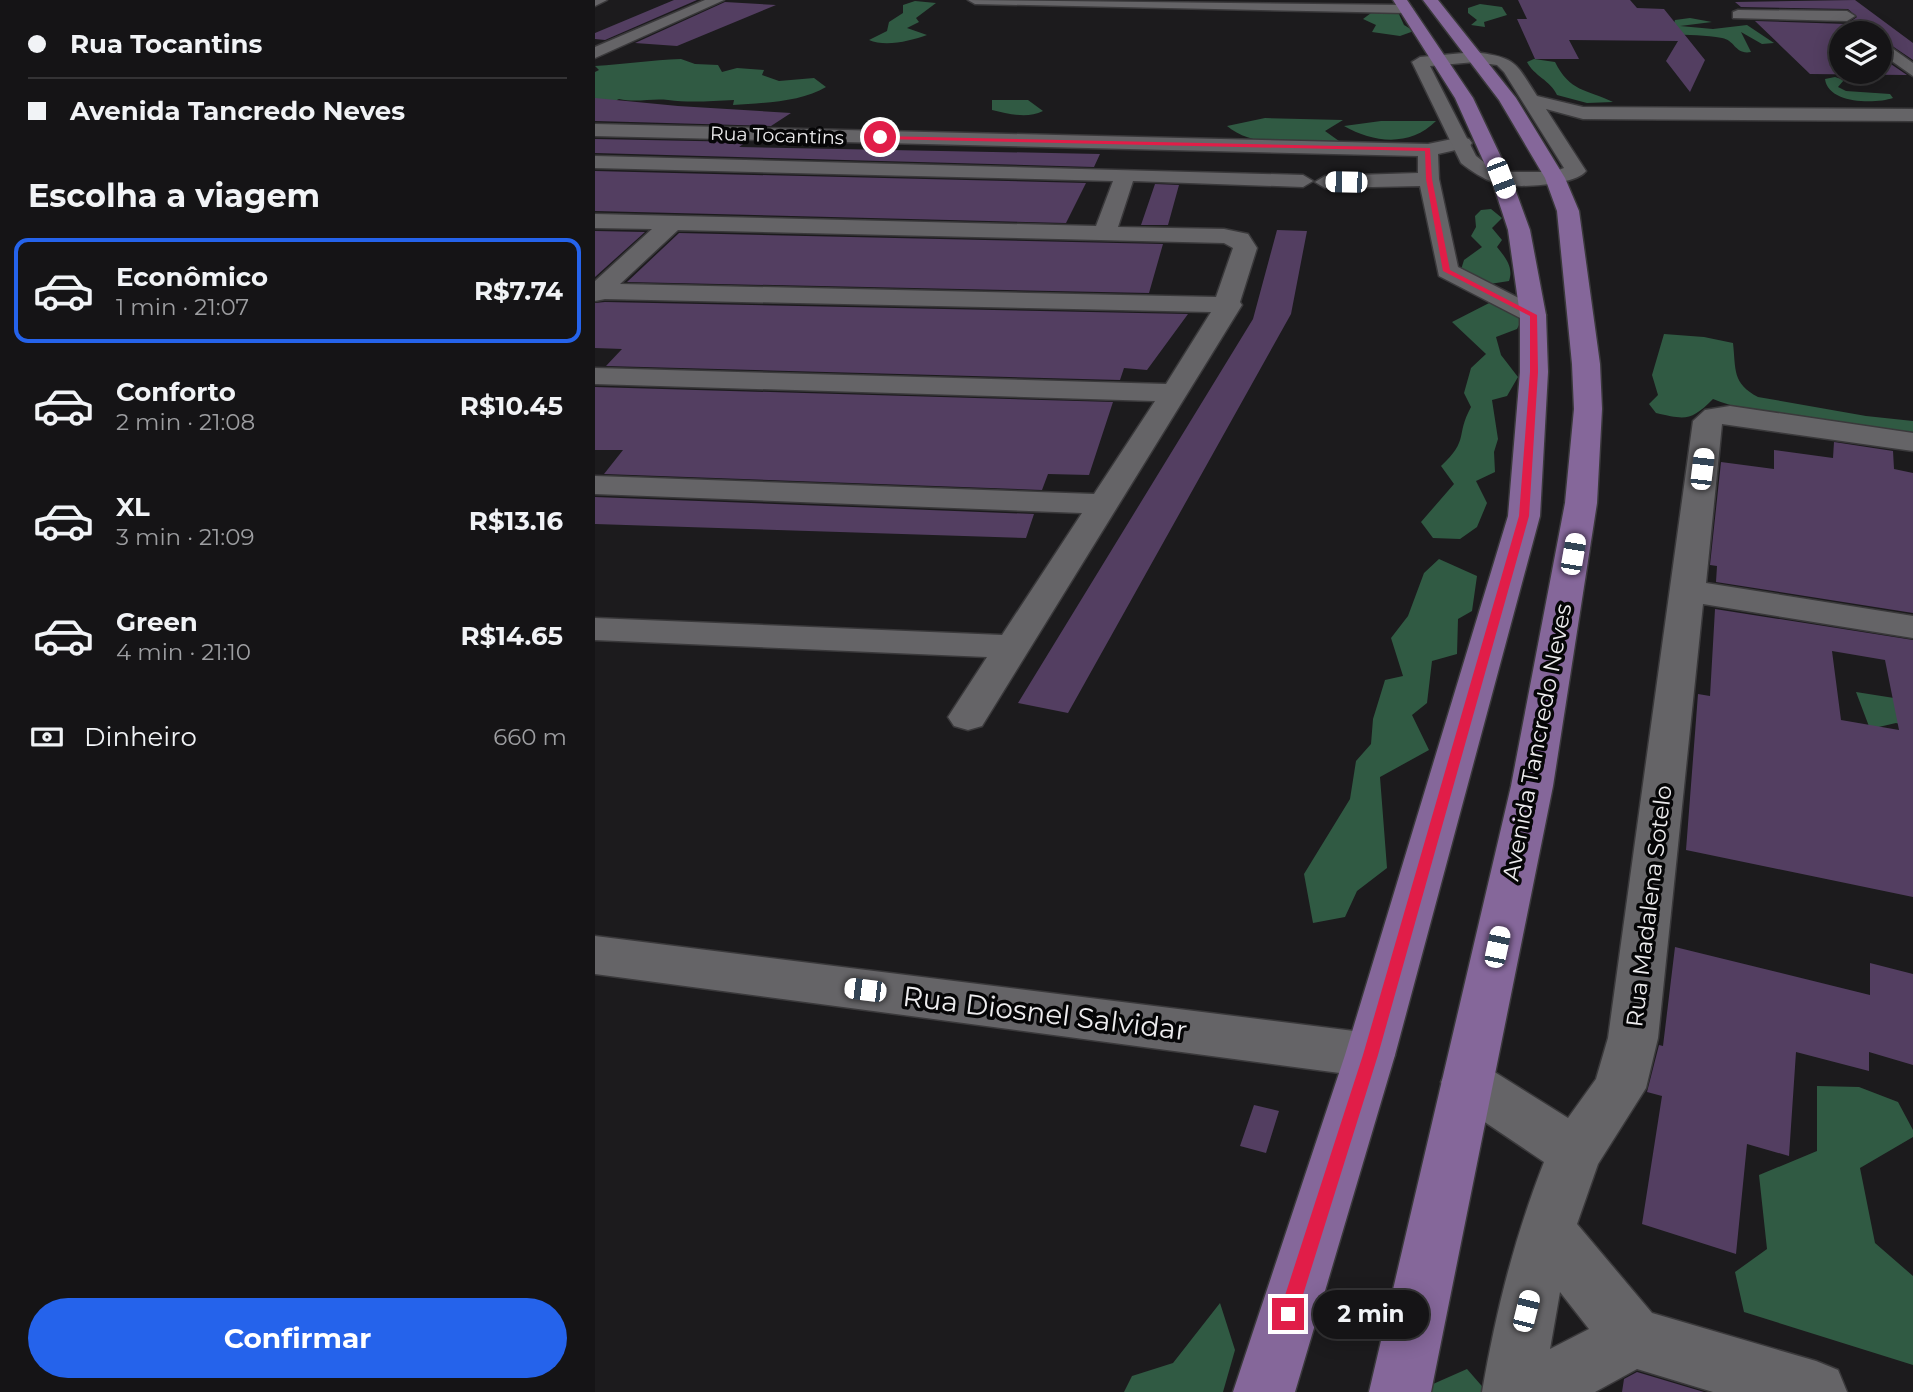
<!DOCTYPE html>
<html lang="pt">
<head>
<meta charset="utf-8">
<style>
  body { margin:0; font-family:Montserrat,sans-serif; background:#1e1d1f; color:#f1f3f6; height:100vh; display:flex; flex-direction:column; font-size:26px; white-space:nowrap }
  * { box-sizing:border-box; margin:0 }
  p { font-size:23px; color:#9d9ea1 }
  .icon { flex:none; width:38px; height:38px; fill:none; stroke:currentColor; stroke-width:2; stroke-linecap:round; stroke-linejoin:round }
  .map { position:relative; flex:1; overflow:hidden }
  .side { display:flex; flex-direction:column; background:#151416; width:595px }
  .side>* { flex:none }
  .top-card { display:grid; align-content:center; height:154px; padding:0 28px; background:#151416 }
  .controls { position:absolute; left:1234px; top:21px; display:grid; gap:14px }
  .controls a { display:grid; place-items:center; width:63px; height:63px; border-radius:50%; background:#151416; box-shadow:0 4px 18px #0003,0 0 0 2px #343335; font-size:35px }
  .end { position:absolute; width:32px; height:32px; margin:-16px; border:9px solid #e11d48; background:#fff; box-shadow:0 0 0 4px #fff }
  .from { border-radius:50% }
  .bubble { position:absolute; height:49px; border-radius:24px; background:#151416; box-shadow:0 4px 18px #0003,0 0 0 2px #343335; font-size:23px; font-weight:700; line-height:49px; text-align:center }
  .car { position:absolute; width:21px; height:42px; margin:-21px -10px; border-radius:9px; box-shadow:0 0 5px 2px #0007; background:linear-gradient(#fff 24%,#345 0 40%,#fff 0 76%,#345 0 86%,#fff 0) }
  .top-card b { display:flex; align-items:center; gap:24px; height:66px; font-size:26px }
  .top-card b+b { border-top:2px solid #343335 }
  .top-card i { width:18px; height:18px; background:#f1f3f6 }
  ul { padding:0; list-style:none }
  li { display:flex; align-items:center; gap:21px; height:105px; margin:0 14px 10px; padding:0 14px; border:4px solid transparent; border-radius:14px }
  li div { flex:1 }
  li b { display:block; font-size:26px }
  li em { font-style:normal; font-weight:700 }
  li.selected { border-color:#2563eb }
  li>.icon { width:63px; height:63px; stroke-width:1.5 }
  h2 { padding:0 28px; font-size:32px; line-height:84px }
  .pay { display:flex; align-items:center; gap:18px; height:77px; padding:0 28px; font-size:26px }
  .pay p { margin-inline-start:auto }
  .action { display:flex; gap:14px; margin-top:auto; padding:14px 28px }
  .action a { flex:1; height:80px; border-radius:42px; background:#2563eb; color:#fff; font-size:28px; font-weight:700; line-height:80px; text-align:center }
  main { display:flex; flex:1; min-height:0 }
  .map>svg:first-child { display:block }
  .forest { fill:#305a43 }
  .building { fill:#533e61; fill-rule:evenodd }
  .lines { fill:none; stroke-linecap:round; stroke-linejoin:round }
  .minor-casing { stroke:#3a393b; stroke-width:3 }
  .secondary-casing { stroke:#3a393b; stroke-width:3 }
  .primary-casing { stroke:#3a393b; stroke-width:3 }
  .minor { fill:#656467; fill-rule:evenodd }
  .secondary { fill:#656467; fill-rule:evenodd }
  .primary { fill:#85679a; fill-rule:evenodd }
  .route { fill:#e11d48 }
  .labels { text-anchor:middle; stroke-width:7; stroke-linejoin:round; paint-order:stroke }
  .far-street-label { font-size:19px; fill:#edecee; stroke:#060607 }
  .street-label { font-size:23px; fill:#edecee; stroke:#060607 }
  .near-street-label { font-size:28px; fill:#edecee; stroke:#060607 }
</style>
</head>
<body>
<main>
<section class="side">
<div class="top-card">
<b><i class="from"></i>Rua Tocantins</b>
<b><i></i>Avenida Tancredo Neves</b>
</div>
<h2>Escolha a viagem</h2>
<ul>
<li class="selected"><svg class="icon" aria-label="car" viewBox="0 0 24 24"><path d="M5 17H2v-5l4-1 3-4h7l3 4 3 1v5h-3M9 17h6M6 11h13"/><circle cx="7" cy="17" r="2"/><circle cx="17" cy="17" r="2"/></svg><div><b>Econômico</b><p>1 min · 21:07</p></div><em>R$7.74</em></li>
<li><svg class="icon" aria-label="car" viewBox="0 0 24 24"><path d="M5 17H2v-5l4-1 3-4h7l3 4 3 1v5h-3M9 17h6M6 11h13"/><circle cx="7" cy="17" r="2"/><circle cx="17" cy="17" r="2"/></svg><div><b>Conforto</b><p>2 min · 21:08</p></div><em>R$10.45</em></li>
<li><svg class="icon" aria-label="car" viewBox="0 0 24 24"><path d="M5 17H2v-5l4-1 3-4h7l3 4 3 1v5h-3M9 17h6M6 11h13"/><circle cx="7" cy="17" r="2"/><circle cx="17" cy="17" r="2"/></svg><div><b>XL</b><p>3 min · 21:09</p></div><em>R$13.16</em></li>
<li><svg class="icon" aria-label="car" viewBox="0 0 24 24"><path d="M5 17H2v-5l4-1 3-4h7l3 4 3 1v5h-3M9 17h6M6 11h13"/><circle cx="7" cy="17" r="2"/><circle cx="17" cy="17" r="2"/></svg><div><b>Green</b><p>4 min · 21:10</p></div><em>R$14.65</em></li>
</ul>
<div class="pay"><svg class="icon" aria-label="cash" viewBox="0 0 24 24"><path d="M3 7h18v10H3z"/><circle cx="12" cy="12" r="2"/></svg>Dinheiro<p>660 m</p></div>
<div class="action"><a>Confirmar</a></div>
</section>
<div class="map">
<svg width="1318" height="1392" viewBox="0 0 1318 1392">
  <rect width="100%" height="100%" fill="#1c1b1d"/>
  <!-- forest -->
  <path class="forest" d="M320,1L341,3L321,18L324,22L312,28L332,35C316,41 290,47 274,40L292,31L294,22L308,13V5Z
    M885,4L907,7L912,15L889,22L890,27L876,25L882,20L873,13V8Z
    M803,12L809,25L819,31L805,36L777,32L781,25L768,19L776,13Z
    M1095,18L1117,22L1085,26L1118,29L1152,25L1179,43L1167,44L1146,32L1156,52C1140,55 1140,40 1127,38C1111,35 1093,35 1076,34L1080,20Z
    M86,59L100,64L123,65L127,72L142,68L169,70L167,75L184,81L219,78L231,87C207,102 167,103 138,105L139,100C116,101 95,103 73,100C56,98 42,103 24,99L9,106L0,104V72L4,70L0,66C30,64 56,60 86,59Z
    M939,59L960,62C975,92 991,89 1018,102L992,103L962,95C955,80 939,76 932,62Z
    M1240,77L1249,80L1243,87L1251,91L1295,94L1298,98C1280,104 1233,104 1230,79Z
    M397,100H433L448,111C432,119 414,114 397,110Z
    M670,118L748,120L730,131L744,141C710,141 660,150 632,126Z
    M786,121H841C815,147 779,143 749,126Z
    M896,209L907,218L897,228L907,240L902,247C910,257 919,267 914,281L869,288L864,276L869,260L887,247L876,236L881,227L880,216L886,210Z
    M900,300L929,315L922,329L901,337L906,355L923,377L912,396L897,400L903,439L899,452L900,472L881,481L892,503L882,527L865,539L838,538L826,522L859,484L846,466C875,439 860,436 876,407L869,393L876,368L891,354L857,322Z
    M1069,334L1109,337L1138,343C1141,370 1137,383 1163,397L1271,416L1318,421V432C1255,424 1177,422 1118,399C1096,421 1091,420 1061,413L1054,404L1063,395L1057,375Z
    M844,559L882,576L877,611L863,619L862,654L837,661L832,703L817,715L834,750L785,777L792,868L762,891L750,917L718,923L709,874L755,799L761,761L776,744L778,719L790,680L808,676L796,638L813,616L829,573Z
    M1261,692L1318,701V727L1301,723L1275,729Z
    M1222,1086L1264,1087L1303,1102L1318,1130V1137L1265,1168L1280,1243L1318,1276V1365L1149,1312L1140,1272L1172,1249L1164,1175L1222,1151Z
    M625,1303L640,1350L628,1392H529L537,1376L578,1363Z
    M872,1369L892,1392H829V1388Z"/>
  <!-- building -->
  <path class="building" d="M79,0H102L10,40L0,39V33Z
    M923,0H1035L1042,8L1069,9L1110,60L1095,92L1071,61L1083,41L974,40L984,59H940L922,19H932Z
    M1260,0L1318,43V60L1284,37V33H1246V72H1284V56L1312,75L1215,74L1160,21L1252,24L1262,17L1253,9L1146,7L1140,2Z
    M130,2L181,5L82,46L40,43Z
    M0,98L83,106L196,113L176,126L0,121Z
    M0,139L151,142L144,147L505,154L499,167L0,153Z
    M0,171L491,183L471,223L0,211Z
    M560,184L584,185L573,225H546Z
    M682,230L712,231L696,314L473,713L423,703L658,319Z
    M0,231L50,232L0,277Z
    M84,233L568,244L554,293L32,282Z
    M10,302L593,314L552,370L529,368L525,380L11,366L27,349L0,348V303Z
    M0,387L518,402L494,475L453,474L447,490L9,474L28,450H0Z
    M1239,442L1298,451L1299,469L1318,473V613L1121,582L1122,566L1115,565L1126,462L1179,469V450L1238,458Z
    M0,497L439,514L431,538L0,524Z
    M1120,609L1318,640V897L1091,850L1103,694L1115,696ZM1237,651L1290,660L1304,730L1246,720Z
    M1080,947L1275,995V963L1318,974V1065L1274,1052V1071L1201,1052L1194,1156L1152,1144L1141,1254L1047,1224L1067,1096L1052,1092L1064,1045L1068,1046Z
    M659,1105L684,1111L671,1153L645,1146Z
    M1042,1372L1109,1392H1027L1029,1379Z"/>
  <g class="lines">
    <defs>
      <path id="minor" d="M0,0H12L0,6Z
        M110,0H129L0,58V47Z
        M373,0L811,5L818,9L811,13L380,4Z
        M1143,10L1252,11L1260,16L1252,21L1138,18V12Z
        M1284,39L1318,63V76L1284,52Z
        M0,124L833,144L867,137L874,139L877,143L874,147L843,154L844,179L863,267L947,310L951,315L947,320H929L844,276L825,186L730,188L720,182L730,176L823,173V156L0,136Z
        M0,156L708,175L718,181L708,187L538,181L523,227L629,229L653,234L662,248L645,302L647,305L387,726L373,730L359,726L353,717L392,657L0,640V618L407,635L487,513L0,494V476L499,494L560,401L0,384V368L571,384L616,312L10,299L0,301V281L57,229L0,228V214L501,226L518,181L0,168ZM83,230L629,243L638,248L621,297L25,284Z
        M1135,406L1318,433V451L1127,424L1111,583L1318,616V638L1108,604L1063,1038L1051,1088L1003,1164L982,1224L1057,1313L1221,1361L1243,1370L1252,1392H1118L1042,1369L1000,1392H887C901,1311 919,1239 949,1162L854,1098L846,1082L854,1066L872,1060L890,1066L973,1118L1001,1079L1013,1038L1098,421L1110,410ZM965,1292L994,1329L955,1349Z
        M0,936L775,1033L793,1040L800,1055L793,1070L775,1077L0,974Z"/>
      <path id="secondary" d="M880,52C922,58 920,62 942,96L988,107L1318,109V121L988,119L951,109L991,171C980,186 917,189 900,183C887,178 876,171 866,163L817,62L825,57ZM880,62L902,65L909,72L969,168L958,172H909L890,163L881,156L835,66Z"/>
      <path id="primary" d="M798,0H812L878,98L916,178L935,230L951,315L953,372L945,516L800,1055L700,1392H638L750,1055L913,516L925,372V315L913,230L896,178L860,98Z
        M828,0H843L921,98L970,178L984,211L1005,364L1007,409L1002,503L958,786L836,1392H774L916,786L970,503L979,409L977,364L962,211L950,178L904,100Z"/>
    </defs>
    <!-- minor casing -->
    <use href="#minor" class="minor-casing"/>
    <!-- secondary casing -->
    <use href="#secondary" class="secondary-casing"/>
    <!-- primary casing -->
    <use href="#primary" class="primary-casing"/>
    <!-- minor -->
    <use href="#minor" class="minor"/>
    <!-- secondary -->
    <use href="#secondary" class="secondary"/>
    <!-- primary -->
    <use href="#primary" class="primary"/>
  </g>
  <!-- route -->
  <path class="route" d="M283,136L835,148L837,179L855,270L942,315L943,372L934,516L783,1055L702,1314L699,1320L693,1323L687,1320L684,1314L768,1055L924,516L935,372V316L848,271L831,179L830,151L285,139Z"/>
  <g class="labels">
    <!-- far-street labels -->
    <g class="far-street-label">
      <text transform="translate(182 135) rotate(2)" y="7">Rua Tocantins</text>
    </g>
    <!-- street labels -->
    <g class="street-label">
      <text transform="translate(942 742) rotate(-79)" y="8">Avenida Tancredo Neves</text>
      <text transform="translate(1054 906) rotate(-83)" y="8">Rua Madalena Sotelo</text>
    </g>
    <!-- near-street labels -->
    <g class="near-street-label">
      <text transform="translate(450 1013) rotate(7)" y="10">Rua Diosnel Salvidar</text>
    </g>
  </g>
</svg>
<div class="controls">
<a><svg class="icon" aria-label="layers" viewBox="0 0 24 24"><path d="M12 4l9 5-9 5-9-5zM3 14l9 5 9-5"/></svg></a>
</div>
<i class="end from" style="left:285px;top:137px"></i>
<i class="end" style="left:693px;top:1314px"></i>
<div class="bubble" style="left:718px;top:1290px;width:116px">2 min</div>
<i class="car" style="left:906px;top:178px;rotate:159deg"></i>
<i class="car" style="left:751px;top:182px;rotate:271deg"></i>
<i class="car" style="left:1107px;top:469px;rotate:7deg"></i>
<i class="car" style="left:978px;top:554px;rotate:10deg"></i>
<i class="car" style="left:902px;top:947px;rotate:12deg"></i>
<i class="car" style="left:270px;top:990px;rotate:277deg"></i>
<i class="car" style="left:931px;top:1311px;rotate:14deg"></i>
</div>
</main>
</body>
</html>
